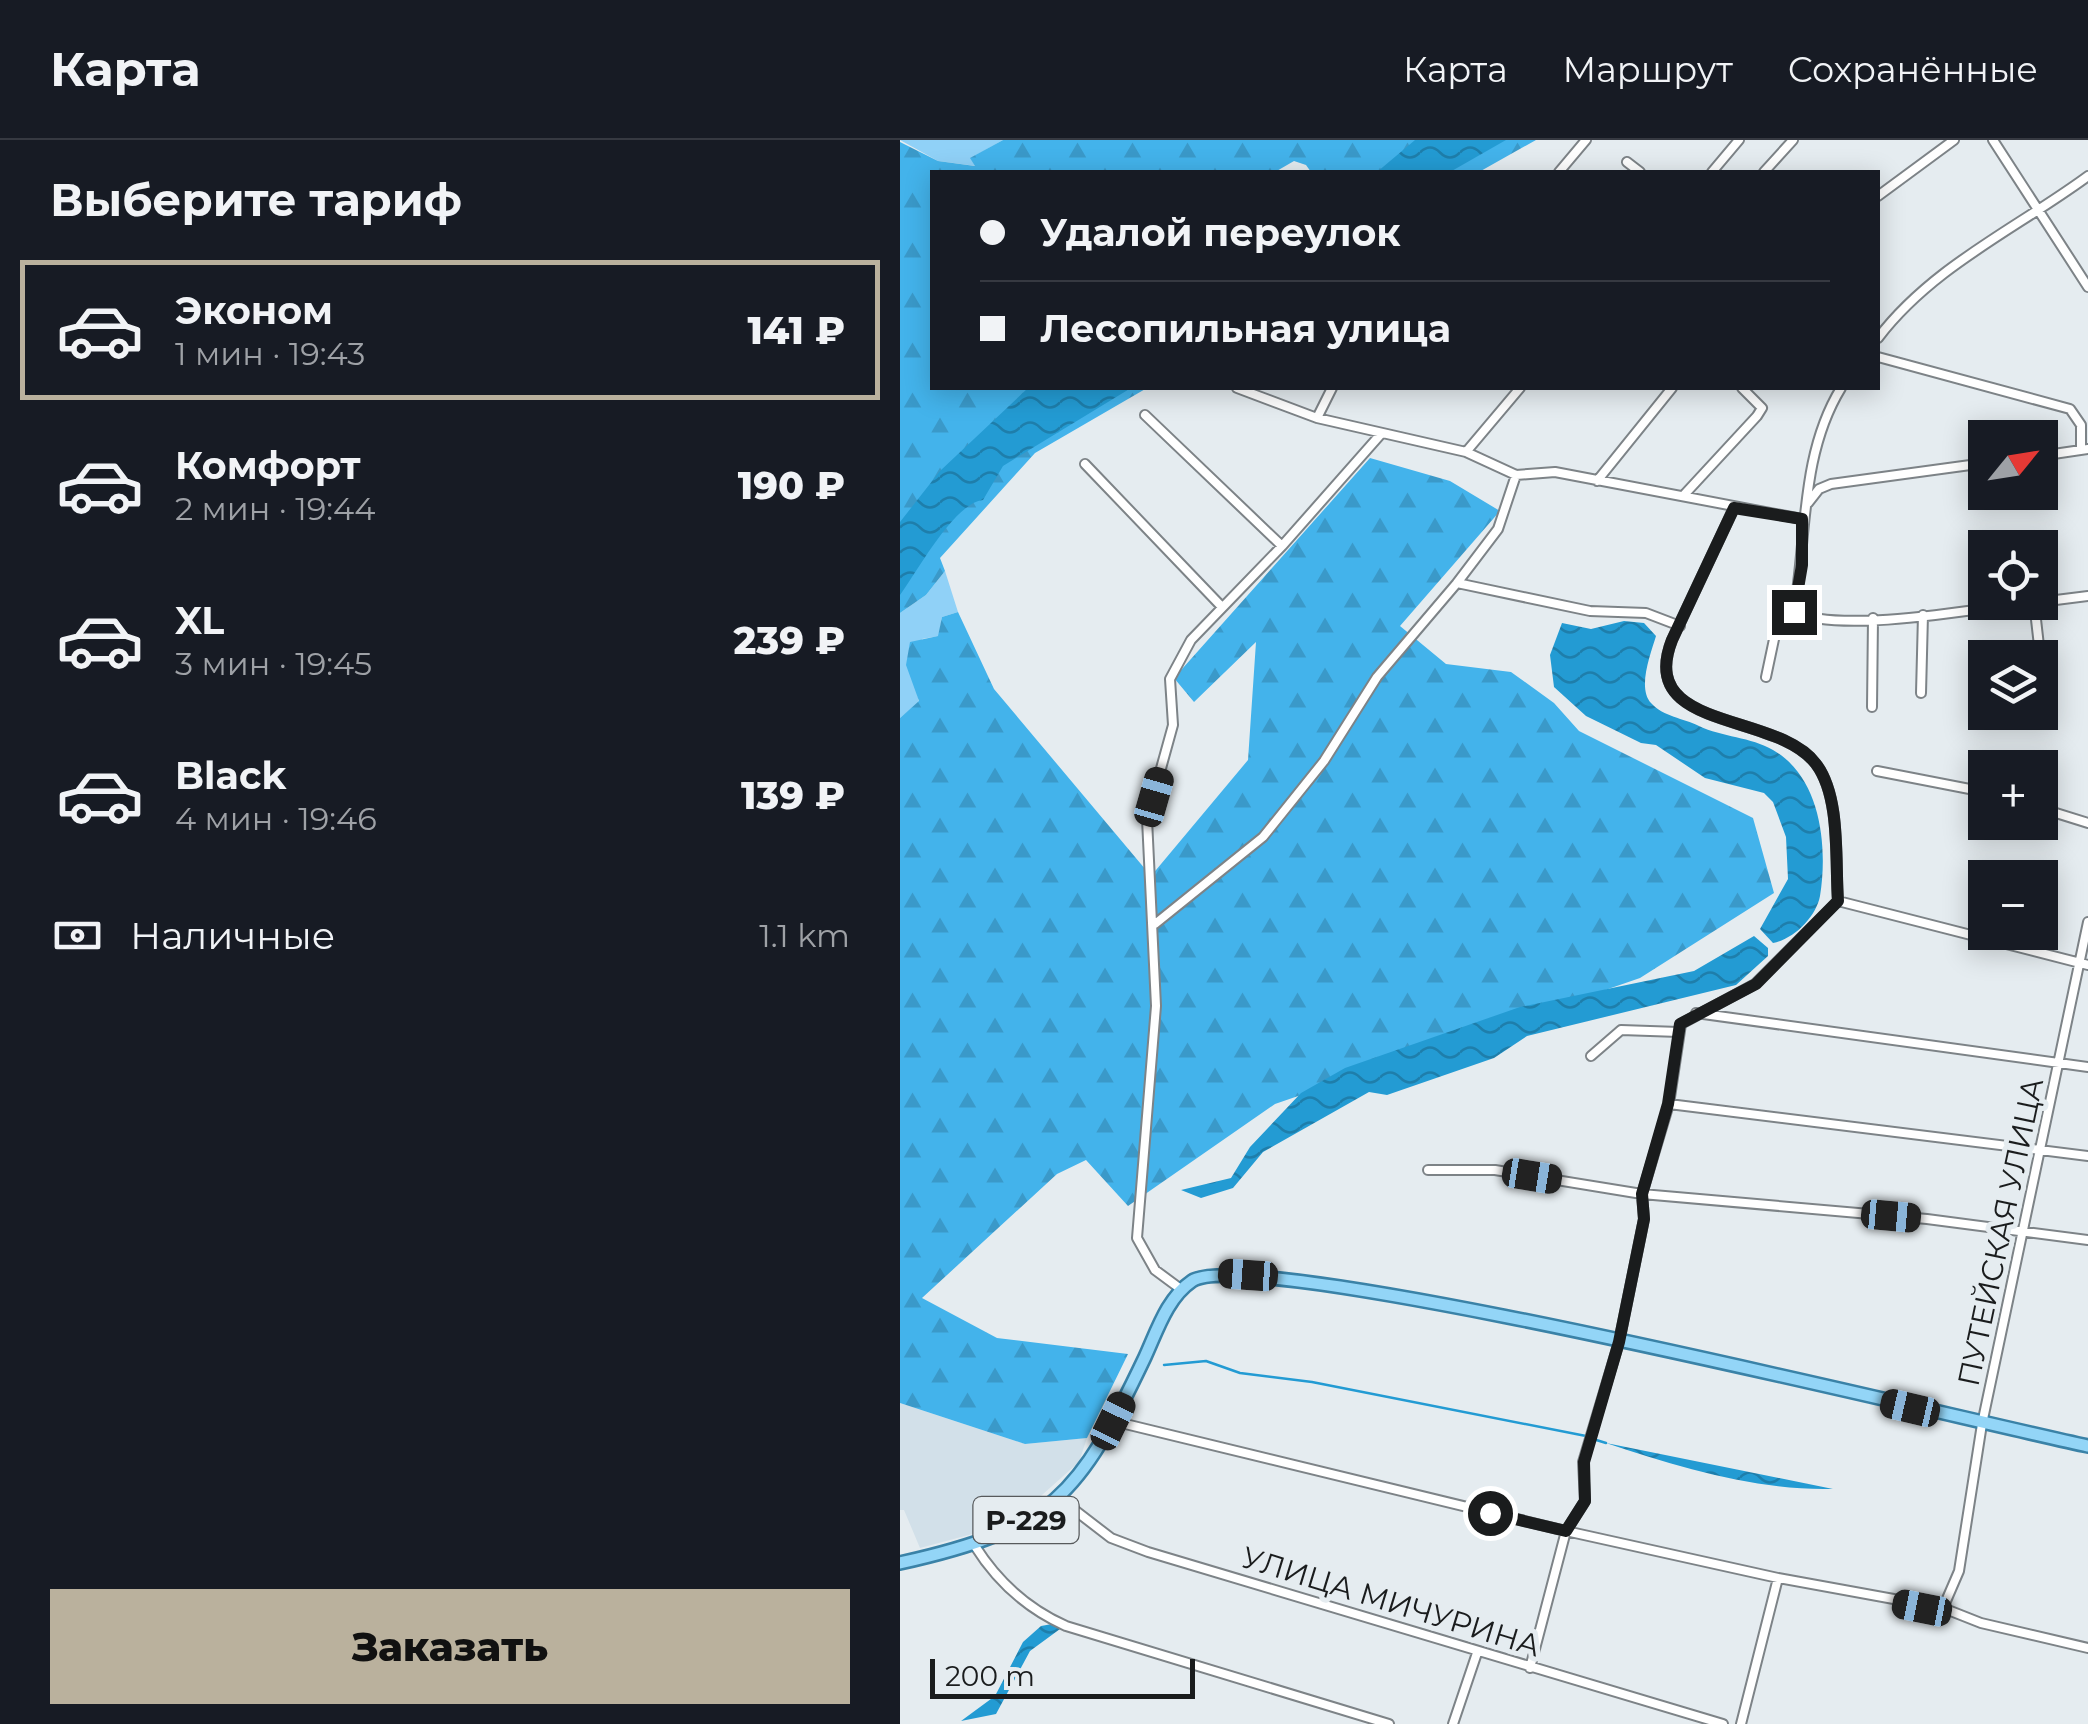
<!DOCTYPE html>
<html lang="ru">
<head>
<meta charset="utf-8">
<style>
  body { margin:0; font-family:Montserrat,sans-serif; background:#20242c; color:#f1f3f6; height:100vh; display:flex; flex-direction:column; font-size:38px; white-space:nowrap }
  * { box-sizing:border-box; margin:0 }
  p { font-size:32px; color:#9ea1a6 }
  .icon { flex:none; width:55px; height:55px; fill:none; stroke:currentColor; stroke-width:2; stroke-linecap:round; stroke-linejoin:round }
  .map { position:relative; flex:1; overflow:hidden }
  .sheet { display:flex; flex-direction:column; background:#171b24; width:900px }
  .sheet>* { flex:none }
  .guide { position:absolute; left:30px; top:30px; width:950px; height:220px; border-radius:0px; box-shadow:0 5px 25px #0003; display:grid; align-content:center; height:220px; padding:0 50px; background:#171b24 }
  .needle { width:65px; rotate:60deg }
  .fabs { position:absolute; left:1068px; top:280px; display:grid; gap:20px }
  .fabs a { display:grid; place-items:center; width:90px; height:90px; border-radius:0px; background:#171b24; box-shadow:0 5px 25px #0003; font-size:50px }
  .scale { position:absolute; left:30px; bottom:25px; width:265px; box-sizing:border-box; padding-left:10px; border:5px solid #1a1c1d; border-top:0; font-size:28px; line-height:35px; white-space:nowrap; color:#1a1c1d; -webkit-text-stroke:8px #e5ecf0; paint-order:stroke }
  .end { position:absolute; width:45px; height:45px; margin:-22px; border:12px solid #1a1c1d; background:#fff; box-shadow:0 0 0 5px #fff }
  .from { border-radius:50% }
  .car { position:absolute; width:30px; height:60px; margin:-30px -15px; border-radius:12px; box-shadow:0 0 8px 2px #0007; background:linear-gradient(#222 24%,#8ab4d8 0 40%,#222 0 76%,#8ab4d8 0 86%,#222 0) }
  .guide b { display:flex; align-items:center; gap:35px; height:95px; font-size:38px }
  .guide b+b { border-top:2px solid #363941 }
  .guide i { width:25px; height:25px; background:#f1f3f6 }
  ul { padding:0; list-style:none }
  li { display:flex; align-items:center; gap:30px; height:140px; margin:0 20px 15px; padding:0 30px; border:5px solid transparent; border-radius:0px }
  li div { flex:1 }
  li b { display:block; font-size:38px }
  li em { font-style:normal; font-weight:800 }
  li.on { border-color:#bab19d }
  li>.icon { width:90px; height:90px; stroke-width:1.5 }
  h2 { padding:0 50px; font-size:45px; line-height:120px }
  .pay { display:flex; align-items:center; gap:25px; height:110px; padding:0 50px; font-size:38px }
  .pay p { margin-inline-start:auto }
  .action { display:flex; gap:20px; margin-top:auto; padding:20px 50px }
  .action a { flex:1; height:115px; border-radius:0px; background:#bab19d; color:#111; font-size:40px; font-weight:800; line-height:115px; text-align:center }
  header { display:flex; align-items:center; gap:60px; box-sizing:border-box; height:140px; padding:0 50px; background:#171b24; border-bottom:2px solid #363941 }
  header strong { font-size:48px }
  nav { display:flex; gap:55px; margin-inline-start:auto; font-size:35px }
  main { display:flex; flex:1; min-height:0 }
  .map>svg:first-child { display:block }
  .built { fill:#d2e0e9 }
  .grass { fill:#90d1f7 }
  .forest { fill:url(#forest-firs) }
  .water { fill:url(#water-waves) }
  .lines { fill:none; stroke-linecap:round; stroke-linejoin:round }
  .stream { stroke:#239bd3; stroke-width:2.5 }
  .street-casing { stroke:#7d8387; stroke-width:12 }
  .primary-casing { stroke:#3a82a7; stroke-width:16 }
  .street { stroke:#fff; stroke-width:8 }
  .primary { stroke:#93d5f7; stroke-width:11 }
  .route { stroke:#1a1c1d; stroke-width:12 }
  .labels { text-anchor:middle; stroke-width:10; stroke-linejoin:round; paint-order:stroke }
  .shield { fill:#e5ecf0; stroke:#575a5c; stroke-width:2.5 }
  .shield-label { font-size:28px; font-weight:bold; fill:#1a1c1d }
  .street-label { font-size:30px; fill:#1a1c1d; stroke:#e5ecf0 }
</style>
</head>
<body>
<header>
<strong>Карта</strong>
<nav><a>Карта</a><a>Маршрут</a><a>Сохранённые</a></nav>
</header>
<main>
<section class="sheet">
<h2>Выберите тариф</h2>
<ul>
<li class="on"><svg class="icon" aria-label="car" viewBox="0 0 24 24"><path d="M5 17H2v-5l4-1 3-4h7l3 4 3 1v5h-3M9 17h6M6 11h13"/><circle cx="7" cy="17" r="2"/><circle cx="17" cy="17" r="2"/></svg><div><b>Эконом</b><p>1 мин · 19:43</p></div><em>141 ₽</em></li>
<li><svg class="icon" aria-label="car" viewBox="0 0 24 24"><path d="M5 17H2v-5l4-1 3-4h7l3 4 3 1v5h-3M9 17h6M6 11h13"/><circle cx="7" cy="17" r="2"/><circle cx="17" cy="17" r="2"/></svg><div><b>Комфорт</b><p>2 мин · 19:44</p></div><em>190 ₽</em></li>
<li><svg class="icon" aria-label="car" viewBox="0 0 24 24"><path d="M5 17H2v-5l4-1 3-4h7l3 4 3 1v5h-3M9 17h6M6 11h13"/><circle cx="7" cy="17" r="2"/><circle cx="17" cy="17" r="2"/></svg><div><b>XL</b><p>3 мин · 19:45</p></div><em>239 ₽</em></li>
<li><svg class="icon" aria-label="car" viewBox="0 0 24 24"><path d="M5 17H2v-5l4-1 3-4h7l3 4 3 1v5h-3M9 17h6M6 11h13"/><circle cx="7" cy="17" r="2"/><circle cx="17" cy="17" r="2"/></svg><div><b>Black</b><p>4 мин · 19:46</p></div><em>139 ₽</em></li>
</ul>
<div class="pay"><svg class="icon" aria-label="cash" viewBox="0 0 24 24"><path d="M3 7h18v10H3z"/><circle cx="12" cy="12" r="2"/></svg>Наличные<p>1.1 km</p></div>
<div class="action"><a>Заказать</a></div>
</section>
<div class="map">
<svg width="1188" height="1584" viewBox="0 0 1188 1584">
  <defs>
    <pattern id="forest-firs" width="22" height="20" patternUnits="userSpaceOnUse" patternTransform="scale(2.5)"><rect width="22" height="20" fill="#43b3eb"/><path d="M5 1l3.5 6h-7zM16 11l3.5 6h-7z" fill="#3a99c9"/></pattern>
    <pattern id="water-waves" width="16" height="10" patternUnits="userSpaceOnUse" patternTransform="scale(2.5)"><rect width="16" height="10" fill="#239bd3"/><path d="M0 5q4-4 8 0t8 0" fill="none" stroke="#1e7eab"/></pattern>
  </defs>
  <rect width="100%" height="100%" fill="#e5ecf0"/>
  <!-- built -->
  <path class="built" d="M0,1263L125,1304L187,1298L179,1322L133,1363L80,1392L20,1408L4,1370H0Z"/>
  <!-- grass -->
  <path class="grass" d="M0,0H103L71,18L76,26L38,21Z
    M45,431L58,472L42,477L39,496L22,499L13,535L19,562L0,578V473L26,455Z"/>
  <!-- forest -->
  <path class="forest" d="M103,0H636L579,32H411L406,25L394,21L375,32H32V248H247L135,313L40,418L45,431L26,455L0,473V2L38,21L75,26L70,18Z
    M470,318L550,341L600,371L500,486L546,524L611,532L654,563L679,591L853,678L874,753L740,838L375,964L228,1066L186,1020L157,1034L22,1158L97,1198L228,1214L187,1298L125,1304L0,1263V578L19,561L6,525L10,502L38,496L42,477L58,472L94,549L251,736L348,620L356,502L294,562L274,538Z"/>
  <!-- water -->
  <path class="water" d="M515,0H606L550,32H477Z
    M128,248H231L103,326L83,360C54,363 17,432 0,455V382L40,331Z
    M724,481L744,483L756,496C751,513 737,548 751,563C764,577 783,578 799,586C822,597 851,597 873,610C921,637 928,707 920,756C916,777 894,799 873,803L860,789L888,739L886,697L873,662L864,653L805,638L756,605L741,603L686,576L654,547L650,515L662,483L691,489Z
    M854,796L868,808V816L836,845L627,896L594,918L487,955L469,952L363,1012L333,1048L301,1058L281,1050L331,1038L350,1007L401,953L445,928L620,867L794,831Z
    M706,1303L933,1349C856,1351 779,1327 706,1303Z
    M152,1484L160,1489L130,1511L96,1574L61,1581L95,1556L123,1502L141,1486Z"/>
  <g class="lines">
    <!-- stream -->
    <path class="stream" d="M264,1225L306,1221L340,1233L412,1242L686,1296
      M693,1299L706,1303"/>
    <defs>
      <path id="street" d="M1093,0L1188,147
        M727,22L740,32
        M659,32L686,0
        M812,32L839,0
        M864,32L893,0
        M978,56L1054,0
        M978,198C1033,126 1116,89 1188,36
        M978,217L1170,269L1181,285V310
        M337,248L417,278L566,312L616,335L655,332L902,379
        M245,275L382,406
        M417,278L432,248
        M566,312L620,248
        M1140,316L1188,309
        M185,324L322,467
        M616,335L598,389L557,443L690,471L746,473L780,486
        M697,341L772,248
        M783,356L857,276L862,268L842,248
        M908,363L919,349L931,344L1085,323
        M1134,462L1146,567
        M1140,462L1188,456
        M894,472C941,494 1076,469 1131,462
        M866,537L877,485L894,472C907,397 900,315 941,248
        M1021,553L1023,475
        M972,567L973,478
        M977,631L1085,652
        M1140,668L1188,683
        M938,761L1188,825
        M255,784L363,697L424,621L477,537L557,443
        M796,873L1188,927
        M691,916L721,890L779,892
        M769,964L1188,1016
        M528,1030H595L742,1054L1027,1079L1188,1100
        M282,1150L255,1130L237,1098L256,866L247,679L273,585L270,539L291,500L382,406L480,295
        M213,1281L666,1391L878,1438L1043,1468L1081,1483L1188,1508
        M159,1358L211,1398L248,1412L823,1584
        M75,1406C97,1441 128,1469 166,1486L489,1584
        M1043,1468L1059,1431L1082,1284L1188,782
        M630,1528L666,1391L685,1361L683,1322L719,1202L744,1079L742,1054L769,964L781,884L855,844L938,761C935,721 941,657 916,624C877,571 736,592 772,500L834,368
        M553,1584L577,1513
        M841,1584L878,1438"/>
      <path id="primary" d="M0,1423C153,1389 179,1356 245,1217C257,1191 267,1158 292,1141C351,1102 1072,1282 1188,1306"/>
    </defs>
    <!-- street casing -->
    <use href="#street" class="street-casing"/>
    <!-- primary casing -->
    <use href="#primary" class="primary-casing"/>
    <!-- street -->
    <use href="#street" class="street"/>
    <!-- primary -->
    <use href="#primary" class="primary"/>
  </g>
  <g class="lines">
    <!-- route -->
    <path class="route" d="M590,1373L666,1391L685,1361L684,1322L719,1202L744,1079L742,1054L768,964L780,884L856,844L938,761C935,721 941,657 916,624C877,571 736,592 772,500L834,368L902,379V425L894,472"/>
  </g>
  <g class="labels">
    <!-- shield labels -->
    <rect class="shield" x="73.5" y="1357" width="105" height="46" rx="8"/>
    <g class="shield-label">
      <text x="126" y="1390">Р-229</text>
    </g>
    <!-- street labels -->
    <g class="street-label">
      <text transform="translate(1101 1092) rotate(-78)" y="10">ПУТЕЙСКАЯ УЛИЦА</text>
      <text transform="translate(491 1462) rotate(17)" y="10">УЛИЦА МИЧУРИНА</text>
    </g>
  </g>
</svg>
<div class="fabs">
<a><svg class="needle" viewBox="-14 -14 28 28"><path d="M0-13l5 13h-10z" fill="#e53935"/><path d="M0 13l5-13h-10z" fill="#9ea1a6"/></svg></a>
<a><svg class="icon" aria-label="locate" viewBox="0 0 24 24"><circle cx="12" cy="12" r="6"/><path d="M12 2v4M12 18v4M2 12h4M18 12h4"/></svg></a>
<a><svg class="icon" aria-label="layers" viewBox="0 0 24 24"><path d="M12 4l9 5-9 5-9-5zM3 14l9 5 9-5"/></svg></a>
<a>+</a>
<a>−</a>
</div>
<div class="scale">200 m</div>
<i class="end from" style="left:590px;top:1373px"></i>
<i class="end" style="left:894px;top:472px"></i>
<i class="car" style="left:254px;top:657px;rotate:16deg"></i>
<i class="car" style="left:632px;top:1036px;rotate:99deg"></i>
<i class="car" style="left:991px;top:1076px;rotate:95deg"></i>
<i class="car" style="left:348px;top:1135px;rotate:274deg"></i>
<i class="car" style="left:1010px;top:1268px;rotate:283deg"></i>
<i class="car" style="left:213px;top:1281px;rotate:26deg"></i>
<i class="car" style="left:1022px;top:1468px;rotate:281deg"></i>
<div class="guide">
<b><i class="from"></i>Удалой переулок</b>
<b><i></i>Лесопильная улица</b>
</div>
</div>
</main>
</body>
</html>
